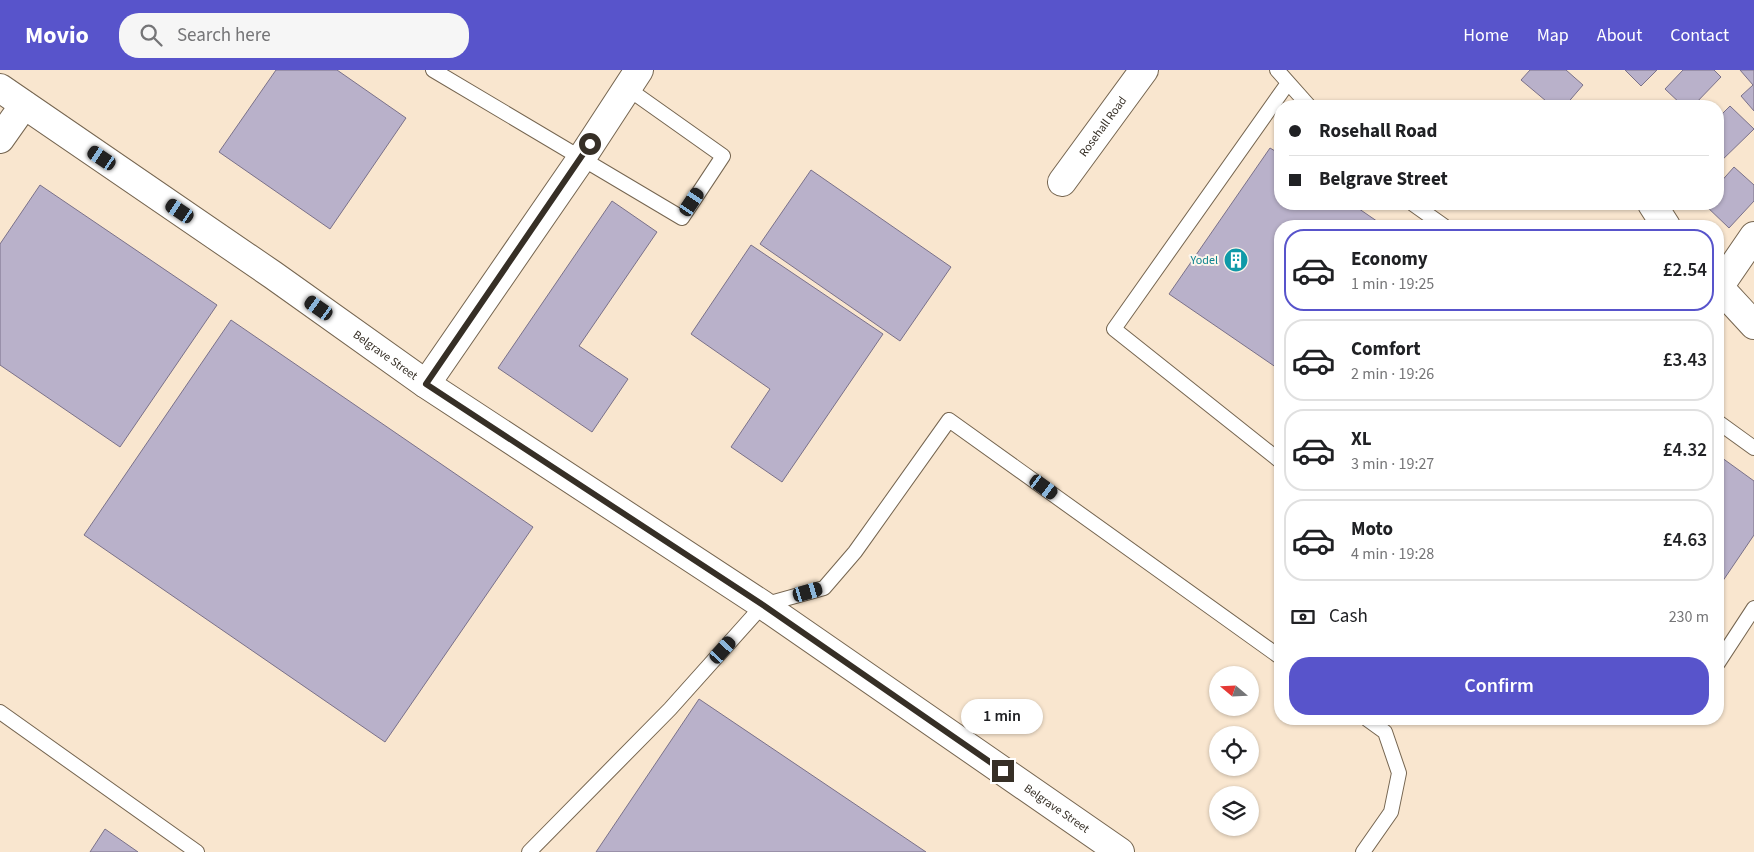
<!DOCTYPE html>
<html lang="en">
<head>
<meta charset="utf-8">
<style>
  body { margin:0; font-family:"Source Sans 3",sans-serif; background:#f6f6f6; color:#202124; height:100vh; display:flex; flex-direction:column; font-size:19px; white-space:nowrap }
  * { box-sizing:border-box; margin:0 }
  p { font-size:16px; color:#757577 }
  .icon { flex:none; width:28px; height:28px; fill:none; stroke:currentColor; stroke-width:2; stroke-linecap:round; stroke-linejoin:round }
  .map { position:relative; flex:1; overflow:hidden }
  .panel { position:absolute; left:1274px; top:150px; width:450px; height:505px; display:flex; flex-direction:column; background:#fff; border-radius:20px; box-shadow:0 1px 4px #0004 }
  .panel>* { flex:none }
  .top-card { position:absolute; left:1274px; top:30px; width:450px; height:110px; border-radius:20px; box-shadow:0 1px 4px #0004; display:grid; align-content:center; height:110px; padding:0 15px; background:#fff }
  .needle { width:32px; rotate:289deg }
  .buttons { position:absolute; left:1209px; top:596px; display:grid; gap:10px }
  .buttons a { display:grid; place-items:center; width:50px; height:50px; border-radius:50%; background:#fff; box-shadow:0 1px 4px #0004; font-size:25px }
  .end { position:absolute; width:22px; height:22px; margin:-11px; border:6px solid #362f26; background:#fff; box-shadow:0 0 0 2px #fff }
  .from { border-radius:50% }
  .bubble { position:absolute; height:35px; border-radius:18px; background:#fff; box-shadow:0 1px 4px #0004; font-size:16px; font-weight:600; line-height:35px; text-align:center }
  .car { position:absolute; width:15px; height:30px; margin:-15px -8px; border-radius:6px; box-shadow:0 0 4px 1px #0007; background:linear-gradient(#222 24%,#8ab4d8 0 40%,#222 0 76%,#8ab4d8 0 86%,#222 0) }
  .top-card b { display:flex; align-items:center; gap:18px; height:48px; font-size:19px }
  .top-card b+b { border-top:1px solid #e0e0e0 }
  .top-card i { width:12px; height:12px; background:#202124 }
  ul { padding:9px 0 0; list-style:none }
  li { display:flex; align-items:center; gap:15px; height:82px; margin:0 10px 8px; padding:0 5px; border:2px solid #e0e0e0; border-radius:20px }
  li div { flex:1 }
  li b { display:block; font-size:19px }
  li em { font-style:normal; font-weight:600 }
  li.on { border-color:#5854cb }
  li>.icon { width:45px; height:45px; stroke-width:1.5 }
  .pay { display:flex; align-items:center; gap:12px; height:55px; padding:0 15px; font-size:19px }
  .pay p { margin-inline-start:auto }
  .primary-button { display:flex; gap:10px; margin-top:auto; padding:10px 15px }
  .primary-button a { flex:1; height:58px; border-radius:20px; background:#5854cb; color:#fff; font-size:20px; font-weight:600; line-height:58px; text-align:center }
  header { display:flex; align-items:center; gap:30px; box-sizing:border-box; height:70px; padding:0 25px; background:#5854cb; color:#fff }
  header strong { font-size:24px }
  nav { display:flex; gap:28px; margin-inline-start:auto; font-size:18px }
  .search { width:350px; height:45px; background:#f6f6f6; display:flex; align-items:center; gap:12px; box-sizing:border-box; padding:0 18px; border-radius:20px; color:#757577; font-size:19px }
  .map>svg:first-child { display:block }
  .building { fill:#b9b1ca; stroke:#7a7189 }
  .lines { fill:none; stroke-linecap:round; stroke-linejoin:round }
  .service-casing { stroke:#756550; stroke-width:16 }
  .minor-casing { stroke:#756550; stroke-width:30 }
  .tertiary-casing { stroke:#756550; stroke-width:30 }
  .service { stroke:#fff; stroke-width:14 }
  .minor { stroke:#fff; stroke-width:28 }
  .tertiary { stroke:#fff; stroke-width:28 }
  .route { stroke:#362f26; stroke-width:6 }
  .labels { text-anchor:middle; stroke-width:4; stroke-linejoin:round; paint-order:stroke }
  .street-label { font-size:12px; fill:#362f26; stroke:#fdf5ec }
  .culture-label { font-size:12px; fill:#0d838f; stroke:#fdf5ec; text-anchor:end }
</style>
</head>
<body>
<header>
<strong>Movio</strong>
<div class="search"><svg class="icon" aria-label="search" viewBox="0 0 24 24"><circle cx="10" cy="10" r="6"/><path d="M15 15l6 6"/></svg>Search here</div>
<nav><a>Home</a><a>Map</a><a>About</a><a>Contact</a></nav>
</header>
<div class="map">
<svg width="1754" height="782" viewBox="0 0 1754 782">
  <rect width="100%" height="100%" fill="#f9e6cf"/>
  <!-- building -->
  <path class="building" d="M276,0H337L406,48L330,159L219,82Z
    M1530,0H1566L1583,15L1565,36H1552L1521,10Z
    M1625,0H1657L1641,16Z
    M1683,0H1714L1721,7L1693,36H1683L1665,19Z
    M1740,0H1754V41L1741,26L1753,15Z
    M1730,36L1754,59L1718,94V48Z
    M1270,78L1280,84V134H1352L1384,156H1280V300L1169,224Z
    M1734,97L1754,115V131L1729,158L1704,134H1718V115Z
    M811,100L951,197L900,271L760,174Z
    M40,115L217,235L120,377L0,295V174Z
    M612,131L657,162L579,276L628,309L592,362L498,298Z
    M751,175L883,264L782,412L731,377L770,319L691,264Z
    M231,250L533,457L385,672L84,465Z
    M1718,385L1754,411V465L1718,518Z
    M699,629L926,782H596Z
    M105,759L138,782H90Z"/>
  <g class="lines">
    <defs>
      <path id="service" d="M433,0L682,148L723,86L627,18
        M1277,0L1309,36
        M1413,134L1444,156
        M1718,352L1754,378
        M1280,391L1114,259L1288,13
        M1718,593L1754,538
        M0,642L197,782
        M529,782L670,639L763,535L824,518L855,482L949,350L1280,587
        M1363,782L1391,742L1399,703L1385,662L1367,649"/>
      <g id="minor">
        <path d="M0,69L24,35"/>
        <path id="s1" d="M1062,112L1144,0"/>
        <path d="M1652,134L1666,156"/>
        <path d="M1718,216L1754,255"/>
        <path d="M1719,217L1754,166"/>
        <path d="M426,314L581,89L639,0"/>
      </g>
      <g id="tertiary">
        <path id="s2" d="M0,18L273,205L426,314L763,535L1120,782"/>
      </g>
    </defs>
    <!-- service casing -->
    <use href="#service" class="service-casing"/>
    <!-- minor casing -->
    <use href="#minor" class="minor-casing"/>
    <!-- tertiary casing -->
    <use href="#tertiary" class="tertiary-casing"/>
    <!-- service -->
    <use href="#service" class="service"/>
    <!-- minor -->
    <use href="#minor" class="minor"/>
    <!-- tertiary -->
    <use href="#tertiary" class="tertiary"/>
  </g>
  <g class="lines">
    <!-- route -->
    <path class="route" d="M590,74L426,314L763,535L1003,701"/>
  </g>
  <!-- icons -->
  <defs>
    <symbol id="building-disc" viewBox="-11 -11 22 22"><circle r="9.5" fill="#0f9aa8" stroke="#fdf5ec"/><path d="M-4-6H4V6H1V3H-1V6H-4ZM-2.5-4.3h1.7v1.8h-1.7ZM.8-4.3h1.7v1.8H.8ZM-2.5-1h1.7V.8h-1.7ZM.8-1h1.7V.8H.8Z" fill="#fff"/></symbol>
  </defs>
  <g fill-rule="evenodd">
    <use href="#building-disc" x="1222" y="176" width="28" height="28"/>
  </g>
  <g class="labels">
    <!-- street labels -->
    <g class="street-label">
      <text dy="4" stroke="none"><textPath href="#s1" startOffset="69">Rosehall Road</textPath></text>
      <text dy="4" stroke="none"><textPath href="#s2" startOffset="469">Belgrave Street</textPath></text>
      <text dy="4" stroke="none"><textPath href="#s2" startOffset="1279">Belgrave Street</textPath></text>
    </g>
    <!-- culture labels -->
    <g class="culture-label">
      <text x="1218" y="194">Yodel</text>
    </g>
  </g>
</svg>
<div class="buttons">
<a><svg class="needle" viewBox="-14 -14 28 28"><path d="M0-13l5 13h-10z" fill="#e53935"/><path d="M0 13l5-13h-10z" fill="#757577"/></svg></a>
<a><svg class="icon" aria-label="locate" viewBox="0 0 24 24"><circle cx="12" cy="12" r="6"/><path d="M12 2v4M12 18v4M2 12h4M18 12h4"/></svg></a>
<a><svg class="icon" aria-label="layers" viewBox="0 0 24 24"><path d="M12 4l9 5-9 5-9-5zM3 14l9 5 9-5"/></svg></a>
</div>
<i class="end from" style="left:590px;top:74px"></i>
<i class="end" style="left:1003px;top:701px"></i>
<div class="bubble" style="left:961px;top:629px;width:82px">1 min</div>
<i class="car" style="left:102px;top:88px;rotate:304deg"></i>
<i class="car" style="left:692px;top:132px;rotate:34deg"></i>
<i class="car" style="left:180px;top:141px;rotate:304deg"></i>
<i class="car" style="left:319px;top:238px;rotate:305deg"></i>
<i class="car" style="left:1044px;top:417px;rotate:126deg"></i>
<i class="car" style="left:808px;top:522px;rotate:74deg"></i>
<i class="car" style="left:723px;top:580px;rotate:42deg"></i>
<div class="top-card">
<b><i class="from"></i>Rosehall Road</b>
<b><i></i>Belgrave Street</b>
</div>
<section class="panel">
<ul>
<li class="on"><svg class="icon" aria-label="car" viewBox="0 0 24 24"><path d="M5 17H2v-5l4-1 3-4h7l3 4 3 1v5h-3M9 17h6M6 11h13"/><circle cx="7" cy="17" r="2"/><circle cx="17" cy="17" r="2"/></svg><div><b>Economy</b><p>1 min · 19:25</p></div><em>£2.54</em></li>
<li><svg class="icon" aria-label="car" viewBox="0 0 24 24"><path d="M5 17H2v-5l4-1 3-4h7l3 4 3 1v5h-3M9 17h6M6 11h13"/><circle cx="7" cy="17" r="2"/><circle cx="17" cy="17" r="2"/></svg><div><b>Comfort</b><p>2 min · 19:26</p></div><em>£3.43</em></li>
<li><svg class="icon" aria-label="car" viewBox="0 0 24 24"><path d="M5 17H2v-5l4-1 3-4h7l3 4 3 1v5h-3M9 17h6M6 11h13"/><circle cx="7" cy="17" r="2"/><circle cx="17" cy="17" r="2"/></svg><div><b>XL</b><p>3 min · 19:27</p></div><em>£4.32</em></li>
<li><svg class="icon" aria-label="car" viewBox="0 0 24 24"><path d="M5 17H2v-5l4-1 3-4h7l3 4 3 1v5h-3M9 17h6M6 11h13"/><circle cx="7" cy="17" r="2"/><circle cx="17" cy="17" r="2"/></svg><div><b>Moto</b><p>4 min · 19:28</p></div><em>£4.63</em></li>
</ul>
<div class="pay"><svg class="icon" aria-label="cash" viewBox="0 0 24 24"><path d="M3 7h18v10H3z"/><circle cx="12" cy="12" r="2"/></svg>Cash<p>230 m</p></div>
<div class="primary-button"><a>Confirm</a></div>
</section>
</div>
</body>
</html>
